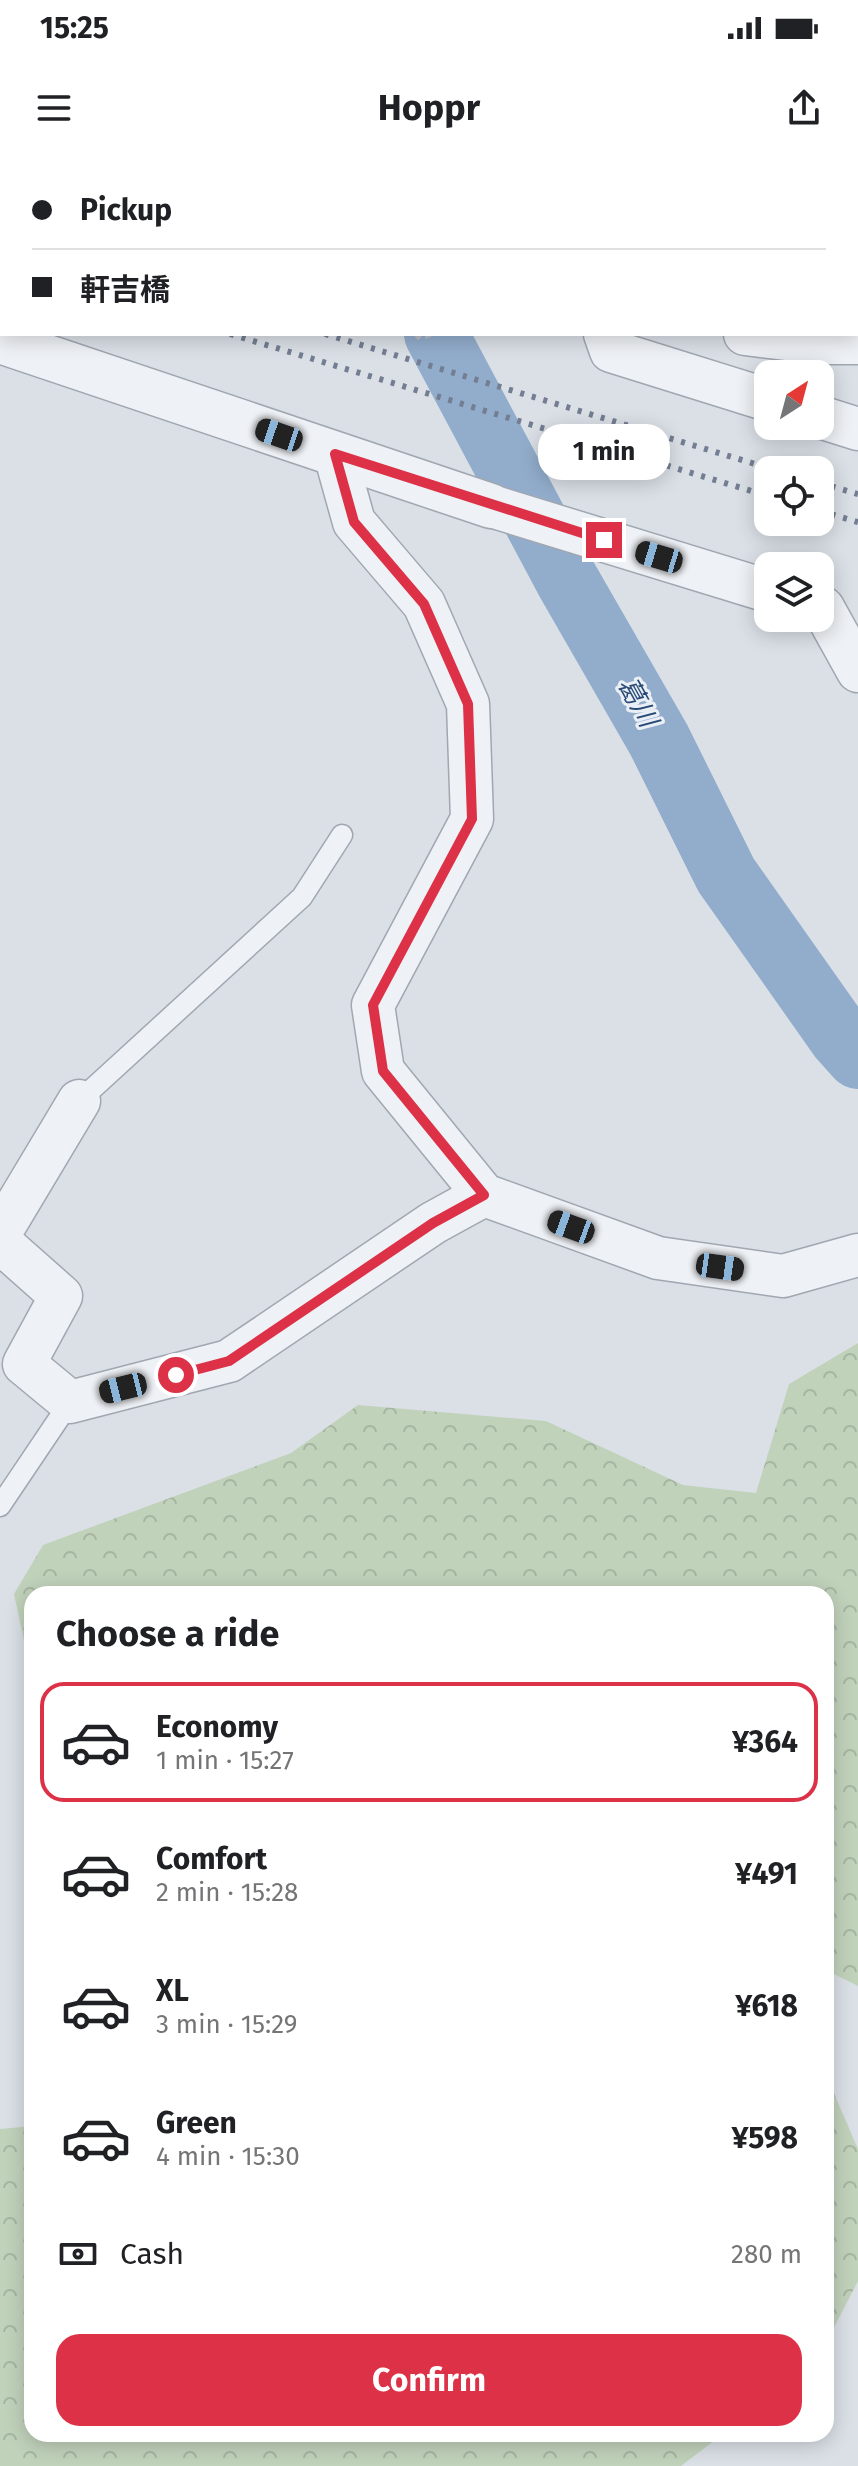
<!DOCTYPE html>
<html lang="en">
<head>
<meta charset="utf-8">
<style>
  body { margin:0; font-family:"Fira Sans","Noto Sans JP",sans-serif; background:#f6f6f6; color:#202124; height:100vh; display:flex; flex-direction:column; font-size:30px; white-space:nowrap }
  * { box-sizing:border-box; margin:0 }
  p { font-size:26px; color:#757577 }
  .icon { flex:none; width:44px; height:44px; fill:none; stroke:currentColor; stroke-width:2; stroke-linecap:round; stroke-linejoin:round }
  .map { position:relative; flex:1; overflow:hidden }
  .panel { position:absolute; left:24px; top:1426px; width:810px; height:856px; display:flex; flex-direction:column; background:#fff; border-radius:24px; box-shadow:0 4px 20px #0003 }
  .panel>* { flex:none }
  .guide { position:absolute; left:0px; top:0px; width:858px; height:176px; box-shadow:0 4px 20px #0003; display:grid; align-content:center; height:176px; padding:0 32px; background:#fff }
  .needle { width:52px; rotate:36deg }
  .controls { position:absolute; left:754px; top:200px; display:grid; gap:16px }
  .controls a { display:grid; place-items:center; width:80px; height:80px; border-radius:16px; background:#fff; box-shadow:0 4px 20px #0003; font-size:40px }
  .end { position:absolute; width:36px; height:36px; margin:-18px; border:10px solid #dc3147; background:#fff; box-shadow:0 0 0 4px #fff }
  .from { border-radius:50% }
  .bubble { position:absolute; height:56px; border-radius:24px; background:#fff; box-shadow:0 4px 20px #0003; font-size:26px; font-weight:700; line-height:56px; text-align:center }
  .car { position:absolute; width:24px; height:48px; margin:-24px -12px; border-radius:10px; box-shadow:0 0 6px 2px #0007; background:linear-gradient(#222 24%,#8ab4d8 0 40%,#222 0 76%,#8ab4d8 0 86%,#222 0) }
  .guide b { display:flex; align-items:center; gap:28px; height:76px; font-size:30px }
  .guide b+b { border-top:2px solid #e0e0e0 }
  .guide i { width:20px; height:20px; background:#202124 }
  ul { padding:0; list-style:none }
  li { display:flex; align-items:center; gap:24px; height:120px; margin:0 16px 12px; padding:0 16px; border:4px solid transparent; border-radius:24px }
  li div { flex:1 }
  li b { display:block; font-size:30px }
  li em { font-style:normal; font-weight:700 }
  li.current { border-color:#dc3147 }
  li>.icon { width:72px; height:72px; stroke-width:1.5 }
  h2 { padding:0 32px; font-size:36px; line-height:96px }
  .pay { display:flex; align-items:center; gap:20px; height:88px; padding:0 32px; font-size:30px }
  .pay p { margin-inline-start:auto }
  .action { display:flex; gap:16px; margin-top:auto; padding:16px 32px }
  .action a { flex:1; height:92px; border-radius:24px; background:#dc3147; color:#fff; font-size:32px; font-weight:700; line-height:92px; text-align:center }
  .status { display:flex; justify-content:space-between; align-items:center; height:56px; padding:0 40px; background:#fff; direction:ltr }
  .status svg { height:22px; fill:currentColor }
  header { display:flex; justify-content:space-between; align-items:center; height:104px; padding:0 32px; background:#fff; font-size:36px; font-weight:700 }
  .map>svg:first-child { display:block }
  .forest { fill:url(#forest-crowns) }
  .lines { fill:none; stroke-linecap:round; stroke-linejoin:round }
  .river { stroke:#92adcc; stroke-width:64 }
  .service-casing { stroke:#a0a7b1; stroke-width:23 }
  .minor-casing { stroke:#a0a7b1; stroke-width:45 }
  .tertiary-casing { stroke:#a0a7b1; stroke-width:47 }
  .path { stroke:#b9bec6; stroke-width:5; stroke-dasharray:6 6; stroke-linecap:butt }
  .service { stroke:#eef1f5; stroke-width:20 }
  .minor { stroke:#eef1f5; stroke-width:42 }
  .tertiary { stroke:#eef1f5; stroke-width:44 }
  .rail { stroke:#737e92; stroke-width:6; stroke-dasharray:4 8; stroke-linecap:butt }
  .route { stroke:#dc3147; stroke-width:10 }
  .labels { text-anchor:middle; stroke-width:6; stroke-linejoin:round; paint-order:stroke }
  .water-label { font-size:26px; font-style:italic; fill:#2a4b77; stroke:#eaeff5 }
</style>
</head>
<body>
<div class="status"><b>15:25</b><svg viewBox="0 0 49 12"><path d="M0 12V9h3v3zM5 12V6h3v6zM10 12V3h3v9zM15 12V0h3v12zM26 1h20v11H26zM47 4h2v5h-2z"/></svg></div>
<header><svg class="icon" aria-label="menu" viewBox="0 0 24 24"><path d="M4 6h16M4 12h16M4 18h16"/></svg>Hoppr<svg class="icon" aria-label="share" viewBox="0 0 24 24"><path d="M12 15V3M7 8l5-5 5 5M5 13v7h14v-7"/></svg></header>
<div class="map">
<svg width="858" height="2306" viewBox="0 0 858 2306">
  <defs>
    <pattern id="forest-crowns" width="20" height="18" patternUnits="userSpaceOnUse" patternTransform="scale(2)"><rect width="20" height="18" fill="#c1d2bb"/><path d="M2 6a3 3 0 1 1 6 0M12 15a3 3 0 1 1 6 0" fill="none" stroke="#a6b5a2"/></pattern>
  </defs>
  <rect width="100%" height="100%" fill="#dbe0e7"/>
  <!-- forest -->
  <path class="forest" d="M858,1183V1826L826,1810V1434H32V1518L14,1434L43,1385L291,1293L358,1245L546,1261L683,1325L756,1333L789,1224Z
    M826,1915L858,1989V2121L826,2183Z
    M32,1966V2274H723L681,2306H0V1969Z"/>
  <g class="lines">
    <!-- river -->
    <path class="river" d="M356,0L357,2
      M436,174L567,420L659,580L726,715L841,878L858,897"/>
    <defs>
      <path id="service" d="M79,941L302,737L342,675
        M0,1346L70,1242"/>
      <path id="minor" d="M555,0V2
        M821,2V0
        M0,3L2,4
        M605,174L611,191L768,240
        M745,174L819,183H858
        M820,257L858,269
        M335,294L354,362L424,444L468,544L472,659L373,845L383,911L484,1035L658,1098L783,1116L858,1095
        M491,346L768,431
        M823,448L858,511
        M0,1073L79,941
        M0,1082L61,1136L24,1204L70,1242L229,1201L433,1063L484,1035"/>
      <path id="tertiary" d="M0,37L2,30
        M0,181L491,346"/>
    </defs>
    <!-- service casing -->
    <use href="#service" class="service-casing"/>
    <!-- minor casing -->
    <use href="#minor" class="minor-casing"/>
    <!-- tertiary casing -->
    <use href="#tertiary" class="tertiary-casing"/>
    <!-- path -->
    <path class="path" d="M432,0L433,2
      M416,174L420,179L431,174"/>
    <!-- service -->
    <use href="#service" class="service"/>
    <!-- minor -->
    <use href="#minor" class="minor"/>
    <!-- tertiary -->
    <use href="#tertiary" class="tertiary"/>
    <!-- rail -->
    <path class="rail" d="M0,78H2
      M0,103H2
      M230,174L768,336
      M325,174L775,310
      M820,323L858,334
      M820,351L858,362"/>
  </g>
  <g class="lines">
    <!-- route -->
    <path class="route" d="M176,1215L229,1201L433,1063L484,1035L383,911L373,845L472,659L468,544L424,444L354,362L335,294L604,380"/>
  </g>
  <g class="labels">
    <!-- water labels -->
    <g class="water-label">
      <text transform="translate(638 542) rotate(61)" y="9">葛川</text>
    </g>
  </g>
</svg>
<div class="controls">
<a><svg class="needle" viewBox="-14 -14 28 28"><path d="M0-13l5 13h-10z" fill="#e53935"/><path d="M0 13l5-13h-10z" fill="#757577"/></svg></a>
<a><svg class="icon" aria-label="locate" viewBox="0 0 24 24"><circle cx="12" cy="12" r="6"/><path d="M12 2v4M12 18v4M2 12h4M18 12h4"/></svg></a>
<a><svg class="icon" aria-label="layers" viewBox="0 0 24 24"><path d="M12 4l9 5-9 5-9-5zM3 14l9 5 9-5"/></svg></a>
</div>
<i class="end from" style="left:176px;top:1215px"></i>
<i class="end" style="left:604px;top:380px"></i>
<div class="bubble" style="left:538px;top:264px;width:132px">1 min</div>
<i class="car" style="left:279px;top:275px;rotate:289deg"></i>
<i class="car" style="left:659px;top:397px;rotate:287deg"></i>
<i class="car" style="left:571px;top:1067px;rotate:290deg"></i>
<i class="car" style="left:720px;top:1107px;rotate:98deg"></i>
<i class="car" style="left:123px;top:1228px;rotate:256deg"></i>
<div class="guide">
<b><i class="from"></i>Pickup</b>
<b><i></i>軒吉橋</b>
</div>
<section class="panel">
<h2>Choose a ride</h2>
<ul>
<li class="current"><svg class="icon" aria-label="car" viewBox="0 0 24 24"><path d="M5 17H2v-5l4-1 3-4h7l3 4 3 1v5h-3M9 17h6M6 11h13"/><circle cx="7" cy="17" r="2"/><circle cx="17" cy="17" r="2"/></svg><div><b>Economy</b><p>1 min · 15:27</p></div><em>¥364</em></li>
<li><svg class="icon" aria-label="car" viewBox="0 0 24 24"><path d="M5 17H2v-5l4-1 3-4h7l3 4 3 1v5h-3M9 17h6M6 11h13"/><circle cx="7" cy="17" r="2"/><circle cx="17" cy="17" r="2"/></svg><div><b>Comfort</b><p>2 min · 15:28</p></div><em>¥491</em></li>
<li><svg class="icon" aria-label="car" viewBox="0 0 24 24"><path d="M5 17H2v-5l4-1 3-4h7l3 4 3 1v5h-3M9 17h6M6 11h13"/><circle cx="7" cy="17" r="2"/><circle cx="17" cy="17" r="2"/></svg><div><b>XL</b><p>3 min · 15:29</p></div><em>¥618</em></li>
<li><svg class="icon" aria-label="car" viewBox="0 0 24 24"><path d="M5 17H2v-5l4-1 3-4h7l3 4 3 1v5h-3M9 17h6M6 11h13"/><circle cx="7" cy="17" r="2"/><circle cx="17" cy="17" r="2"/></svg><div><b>Green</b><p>4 min · 15:30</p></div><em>¥598</em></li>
</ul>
<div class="pay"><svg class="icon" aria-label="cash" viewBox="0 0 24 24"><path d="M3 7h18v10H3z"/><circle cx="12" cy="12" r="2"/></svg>Cash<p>280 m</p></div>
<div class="action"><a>Confirm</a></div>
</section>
</div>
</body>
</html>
